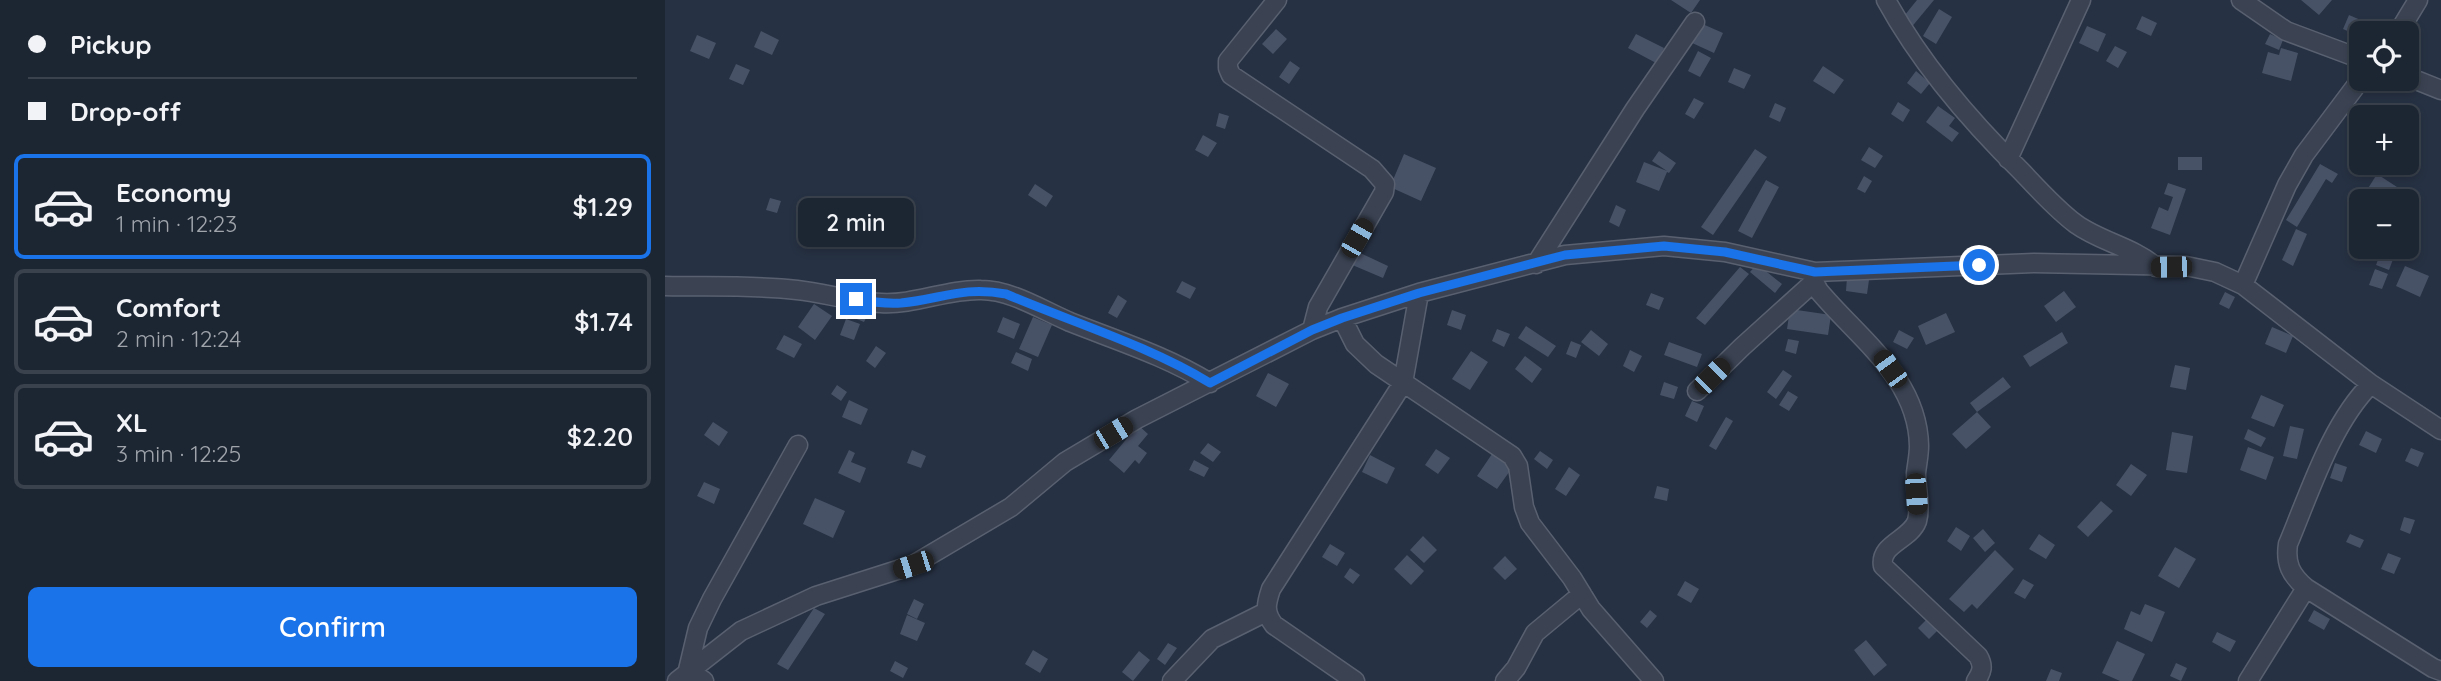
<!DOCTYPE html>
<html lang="en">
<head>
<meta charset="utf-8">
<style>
  body { margin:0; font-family:Quicksand,sans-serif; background:#252d3a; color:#f1f3f6; height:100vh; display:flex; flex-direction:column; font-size:26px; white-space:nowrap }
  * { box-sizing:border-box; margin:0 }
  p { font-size:23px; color:#a0a5ac }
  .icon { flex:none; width:38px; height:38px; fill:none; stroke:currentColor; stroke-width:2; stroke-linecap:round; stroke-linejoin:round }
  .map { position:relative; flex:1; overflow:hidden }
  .details { display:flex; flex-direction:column; background:#1c2532; width:665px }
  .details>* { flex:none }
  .top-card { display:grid; align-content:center; height:154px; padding:0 28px; background:#1c2532 }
  .controls { position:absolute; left:1684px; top:21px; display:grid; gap:14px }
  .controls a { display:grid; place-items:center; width:70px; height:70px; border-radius:10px; background:#1c2532; box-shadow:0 4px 10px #0003,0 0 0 2px #3a424d; font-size:35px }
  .end { position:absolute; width:32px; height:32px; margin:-16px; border:9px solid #1a73e8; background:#fff; box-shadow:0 0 0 4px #fff }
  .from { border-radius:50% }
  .bubble { position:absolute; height:49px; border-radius:10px; background:#1c2532; box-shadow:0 4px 10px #0003,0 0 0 2px #3a424d; font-size:23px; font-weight:600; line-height:49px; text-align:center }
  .car { position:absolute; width:21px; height:42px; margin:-21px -10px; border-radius:9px; box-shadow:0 0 5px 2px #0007; background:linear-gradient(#222 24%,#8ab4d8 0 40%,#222 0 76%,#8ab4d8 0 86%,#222 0) }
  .top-card b { display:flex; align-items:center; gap:24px; height:66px; font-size:26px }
  .top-card b+b { border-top:2px solid #3a424d }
  .top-card i { width:18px; height:18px; background:#f1f3f6 }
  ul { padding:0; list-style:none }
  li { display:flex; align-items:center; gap:21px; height:105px; margin:0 14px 10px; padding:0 14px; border:4px solid #3a424d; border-radius:10px }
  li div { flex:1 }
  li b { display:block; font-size:26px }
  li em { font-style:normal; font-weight:600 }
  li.active { border-color:#1a73e8 }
  li>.icon { width:63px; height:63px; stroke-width:1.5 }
  .primary-button { display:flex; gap:14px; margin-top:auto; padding:14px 28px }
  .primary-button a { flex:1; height:80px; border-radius:10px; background:#1a73e8; color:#fff; font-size:28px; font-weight:600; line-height:80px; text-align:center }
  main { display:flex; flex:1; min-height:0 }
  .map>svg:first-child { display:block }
  .building { fill:#485267 }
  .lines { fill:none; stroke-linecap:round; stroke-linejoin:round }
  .minor-casing { stroke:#596170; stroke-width:21 }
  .minor { stroke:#3b4353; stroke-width:18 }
  .route { stroke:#1a73e8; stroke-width:9 }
</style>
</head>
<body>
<main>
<section class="details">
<div class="top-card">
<b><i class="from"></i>Pickup</b>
<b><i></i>Drop-off</b>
</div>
<ul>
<li class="active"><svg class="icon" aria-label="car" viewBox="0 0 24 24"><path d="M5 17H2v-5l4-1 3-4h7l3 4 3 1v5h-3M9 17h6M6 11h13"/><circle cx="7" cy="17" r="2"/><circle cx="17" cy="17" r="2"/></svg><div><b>Economy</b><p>1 min · 12:23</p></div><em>$1.29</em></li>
<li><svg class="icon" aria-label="car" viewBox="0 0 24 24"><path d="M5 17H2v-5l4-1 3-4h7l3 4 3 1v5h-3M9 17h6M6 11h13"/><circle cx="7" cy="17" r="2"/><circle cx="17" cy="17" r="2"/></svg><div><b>Comfort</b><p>2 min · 12:24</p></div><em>$1.74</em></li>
<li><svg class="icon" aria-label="car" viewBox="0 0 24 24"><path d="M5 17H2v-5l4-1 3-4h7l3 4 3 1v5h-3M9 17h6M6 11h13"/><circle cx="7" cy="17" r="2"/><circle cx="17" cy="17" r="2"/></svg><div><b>XL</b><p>3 min · 12:25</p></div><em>$2.20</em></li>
</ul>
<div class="primary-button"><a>Confirm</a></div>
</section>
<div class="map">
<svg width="1776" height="681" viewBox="0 0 1776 681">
  <rect width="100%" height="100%" fill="#263143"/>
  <!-- building -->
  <path class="building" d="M1006,0H1035L1026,13Z
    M1252,0H1269L1245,29L1235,21Z
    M1636,0H1667L1654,15Z
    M1274,9L1287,17L1271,44L1258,36Z
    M1684,15L1705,24L1701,33H1696V37L1678,29Z
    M1477,16L1492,23L1486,36L1471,29Z
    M1033,22L1058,33L1049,53L1025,42Z
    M1422,26L1441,34L1433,52L1414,43Z
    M611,29L622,39L608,54L597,44Z
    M96,31L114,40L107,55L89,47Z
    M971,34L999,48L991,63L963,48Z
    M1605,34L1618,40L1614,50L1600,44Z
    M32,35L51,43L44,59L25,51Z
    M1450,46L1462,52L1453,68L1441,61Z
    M1616,48L1633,53L1626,81L1597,73L1603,52L1614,55Z
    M1033,51L1046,58L1035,77L1023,71Z
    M625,61L635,68L624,84L614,77Z
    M71,64L85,70L78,85L64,79Z
    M1158,66L1179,80L1169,94L1148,81Z
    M1069,68L1086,75L1079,89L1063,82Z
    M1251,71L1265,83L1256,94L1242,83Z
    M1029,98L1039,103L1029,119L1020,114Z
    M1233,102L1245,110L1238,122L1226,114Z
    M1110,103L1121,108L1115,122L1104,117Z
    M1273,106L1290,118L1284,126L1294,133L1287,142L1261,122Z
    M554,113L564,116L560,129L551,126Z
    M538,135L552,143L543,157L530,150Z
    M1204,147L1218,156L1210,168L1196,160Z
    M1090,149L1102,157L1048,235L1036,227Z
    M994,151L1011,163L1004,173L1002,172L994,191L971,182L979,162L1002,171L987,161Z
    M739,154L771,168L756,201L725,187Z
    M1513,157H1537V170H1513Z
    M1655,164L1673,174L1667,183L1661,179L1632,227L1621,220Z
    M1712,174L1732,187L1723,201H1696V209L1692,206Z
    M1199,176L1207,181L1200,193L1192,189Z
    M1101,180L1114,187L1087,238L1073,231Z
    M1503,183L1521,189L1505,235L1486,228L1494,207L1503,211L1508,197L1499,194Z
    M370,184L388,196L381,207L363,195Z
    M105,198L116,201L112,213L101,210Z
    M951,205L961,210L954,227L944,222Z
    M1631,229L1642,234L1628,266L1617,260Z
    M1717,249L1730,254L1724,270L1711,265Z
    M691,251L723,266L718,278L685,264Z
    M1092,264L1117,284L1110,293L1085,272Z
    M1740,266L1764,276L1755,297L1731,286Z
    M1075,267L1084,274L1040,325L1031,318Z
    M1710,269L1723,274L1717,289L1704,285Z
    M1182,277L1204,280L1202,294L1181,291Z
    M517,281L531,288L525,299L511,292Z
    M1399,291L1411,307L1391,322L1379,306Z
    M1560,292L1570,297L1564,309L1554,304Z
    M986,293L999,298L994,310L981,305Z
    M453,295L462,301L452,318L443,313Z
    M188,302L205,310L199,322L182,315Z
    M149,304L167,316L150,340L133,327Z
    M1125,309L1166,315L1163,335L1122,329Z
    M787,310L801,315L796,330L782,325Z
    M1281,313L1290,332L1261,345L1253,326Z
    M338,317L355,324L349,339L332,332Z
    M368,317L387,325L373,357L354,349Z
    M181,319L195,324L189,340L175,335Z
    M861,326L891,346L883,357L853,338Z
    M1607,327L1628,336L1621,353L1600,344Z
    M832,329L845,334L839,347L827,341Z
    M926,330L943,344L934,356L916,342Z
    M1234,330L1249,338L1242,349L1228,342Z
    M1397,332L1403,343L1365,367L1358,356Z
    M119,335L137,344L129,358L111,349Z
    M1123,339L1134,341L1131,354L1120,351Z
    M906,341L916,345L911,358L901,354Z
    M1004,342L1037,354L1032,367L999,355Z
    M211,346L221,353L210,368L201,361Z
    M965,350L977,356L969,372L958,366Z
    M806,351L823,362L805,390L787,379Z
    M351,352L367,359L363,371L346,363Z
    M860,356L877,369L867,383L850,369Z
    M1510,365L1525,368L1521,390L1505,387Z
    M1118,370L1127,376L1111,399L1102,392Z
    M603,373L624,384L611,407L591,396Z
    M1338,377L1346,387L1312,412L1305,403Z
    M999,382L1013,387L1009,399L995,395Z
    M172,385L182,392L176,401L166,394Z
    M1123,391L1133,397L1124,411L1114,405Z
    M1596,395L1619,405L1609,427L1586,418Z
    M184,400L203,409L196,425L177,417Z
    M1027,401L1039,406L1032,422L1020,416Z
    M1312,412L1326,427L1301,449L1287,434Z
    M1061,417L1068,421L1051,450L1044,446Z
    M48,422L63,432L54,446L39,435Z
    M473,425L483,434L473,446L482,453L474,464L470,460L459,473L444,460Z
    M1625,426L1639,429L1632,459L1618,456Z
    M1583,429L1601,438L1596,447L1579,439Z
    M1701,431L1717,439L1711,453L1694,445Z
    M1507,432L1528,436L1522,473L1501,470Z
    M543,443L556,452L548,462L535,453Z
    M1583,447L1609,457L1601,480L1575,470Z
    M1746,448L1759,453L1753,467L1740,461Z
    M771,449L785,458L773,474L760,465Z
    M184,450L190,453L186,462L201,468L195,483L173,473Z
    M247,450L261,456L256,468L242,463Z
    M875,451L888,460L882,469L869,459Z
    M827,454L847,468L832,489L812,476Z
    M705,455L730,468L722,484L697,472Z
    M529,460L544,468L539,477L524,470Z
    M1670,463L1682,467L1677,482L1665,478Z
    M1466,464L1482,475L1466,496L1451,485Z
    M904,467L915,475L901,496L890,489Z
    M39,482L55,489L49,504L32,496Z
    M992,486L1004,489L1002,501L989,498Z
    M150,498L180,511L168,538L138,524Z
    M1436,501L1448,511L1423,537L1412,527Z
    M1739,517L1750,520L1745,534L1735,530Z
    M1291,527L1305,536L1296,551L1282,541Z
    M1318,529L1330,543L1320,552L1308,538Z
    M1374,534L1390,545L1381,559L1364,549Z
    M1685,534L1699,540L1695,548L1681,542Z
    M758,536L772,550L759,563L745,550Z
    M665,544L680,553L672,566L657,557Z
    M1510,547L1531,559L1514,588L1493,576Z
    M1330,550L1349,569L1312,609L1307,604L1299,612L1284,599Z
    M1723,553L1736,558L1729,574L1716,569Z
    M742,555L759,571L746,585L729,569Z
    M840,556L852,569L840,580L828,568Z
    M685,568L695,575L688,584L679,577Z
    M1358,579L1369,585L1360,599L1349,593Z
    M1020,581L1034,589L1026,603L1012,595Z
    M249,599L259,604L252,619L242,614Z
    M1480,604L1500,612L1487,642L1459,629L1466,611L1475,615Z
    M149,608L160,614L123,670L112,664Z
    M985,610L992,616L982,628L975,622Z
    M1649,610L1665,619L1659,630L1643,621Z
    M242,615L260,623L252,641L235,634Z
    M1264,617L1275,628L1264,639L1253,628Z
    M1552,632L1571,641L1565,652L1547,642Z
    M1201,640L1222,665L1209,676L1189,650Z
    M1452,641L1480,654L1467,681H1455L1437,673Z
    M503,643L512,648L500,665L492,659Z
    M368,650L383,659L375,673L360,664Z
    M474,651L485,660L468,681L457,672Z
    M230,661L243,668L238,678L225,671Z
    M1511,663L1522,668L1516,681L1505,676Z
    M1386,669L1397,673L1394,681H1381Z"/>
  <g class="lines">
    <defs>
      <path id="minor" d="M612,0L563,61V68L566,75L707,169L720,184L719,192L653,307L647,330
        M1221,0C1256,64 1305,121 1357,172C1374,190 1391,209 1411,224C1436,242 1468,247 1491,267
        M1576,0L1621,31L1696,59
        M1733,33L1753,0
        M1741,76L1776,90
        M1343,159L1416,0
        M871,264L970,109L1030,22
        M1150,272L1149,282L1154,291C1193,338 1253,378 1254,446C1254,455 1252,464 1251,473C1251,488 1256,507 1252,521C1245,540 1214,544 1218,566L1313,656C1319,666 1317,672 1311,681
        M1578,285L1622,185L1639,155L1696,79
        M0,286C44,287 89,285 132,290C160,293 188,302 216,303C250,305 282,289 316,290C346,290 377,310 405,322C453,341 501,356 545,383
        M677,318L690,344L711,364L847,456L853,466L859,507L865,523L907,578L926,609L989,681
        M1706,384C1666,424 1645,492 1623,544C1620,564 1626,575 1641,588L1768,668L1776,671
        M1032,391L1077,347L1149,282
        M12,681L76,631L151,596L248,565L346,507L400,462L472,419L647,330L677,318L754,293L900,255L999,246L1060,252L1150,272L1369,263L1521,266L1550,272L1578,285L1706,384L1776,430
        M39,681L23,670L33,628L47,599L133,445
        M507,681L547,639L599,613L602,615
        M690,681L609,625C599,612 601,604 606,589L738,383L754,293
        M840,681L851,668L870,633L917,594
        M1583,681L1641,588"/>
    </defs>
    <!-- minor casing -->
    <use href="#minor" class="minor-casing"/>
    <!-- minor -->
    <use href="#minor" class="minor"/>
  </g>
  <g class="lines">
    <!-- route -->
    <path class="route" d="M191,299C206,302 220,304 236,303C277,299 297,286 341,294C409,323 482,345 545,383L647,330L677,318L754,293L900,255L999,246L1060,252L1150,272L1314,265"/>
  </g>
</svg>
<div class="controls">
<a><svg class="icon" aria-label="locate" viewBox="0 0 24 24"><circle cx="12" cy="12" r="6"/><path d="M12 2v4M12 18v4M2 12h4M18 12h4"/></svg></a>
<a>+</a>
<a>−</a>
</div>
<i class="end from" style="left:1314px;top:265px"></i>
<i class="end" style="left:191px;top:299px"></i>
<div class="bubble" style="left:133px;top:198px;width:116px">2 min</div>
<i class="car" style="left:692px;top:238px;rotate:30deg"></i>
<i class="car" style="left:1506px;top:267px;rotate:269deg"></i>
<i class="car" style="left:1225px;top:369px;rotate:324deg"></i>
<i class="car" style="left:1047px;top:376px;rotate:45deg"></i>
<i class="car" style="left:448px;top:433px;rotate:59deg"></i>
<i class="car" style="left:1251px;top:494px;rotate:176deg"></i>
<i class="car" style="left:248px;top:565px;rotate:252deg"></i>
</div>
</main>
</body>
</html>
